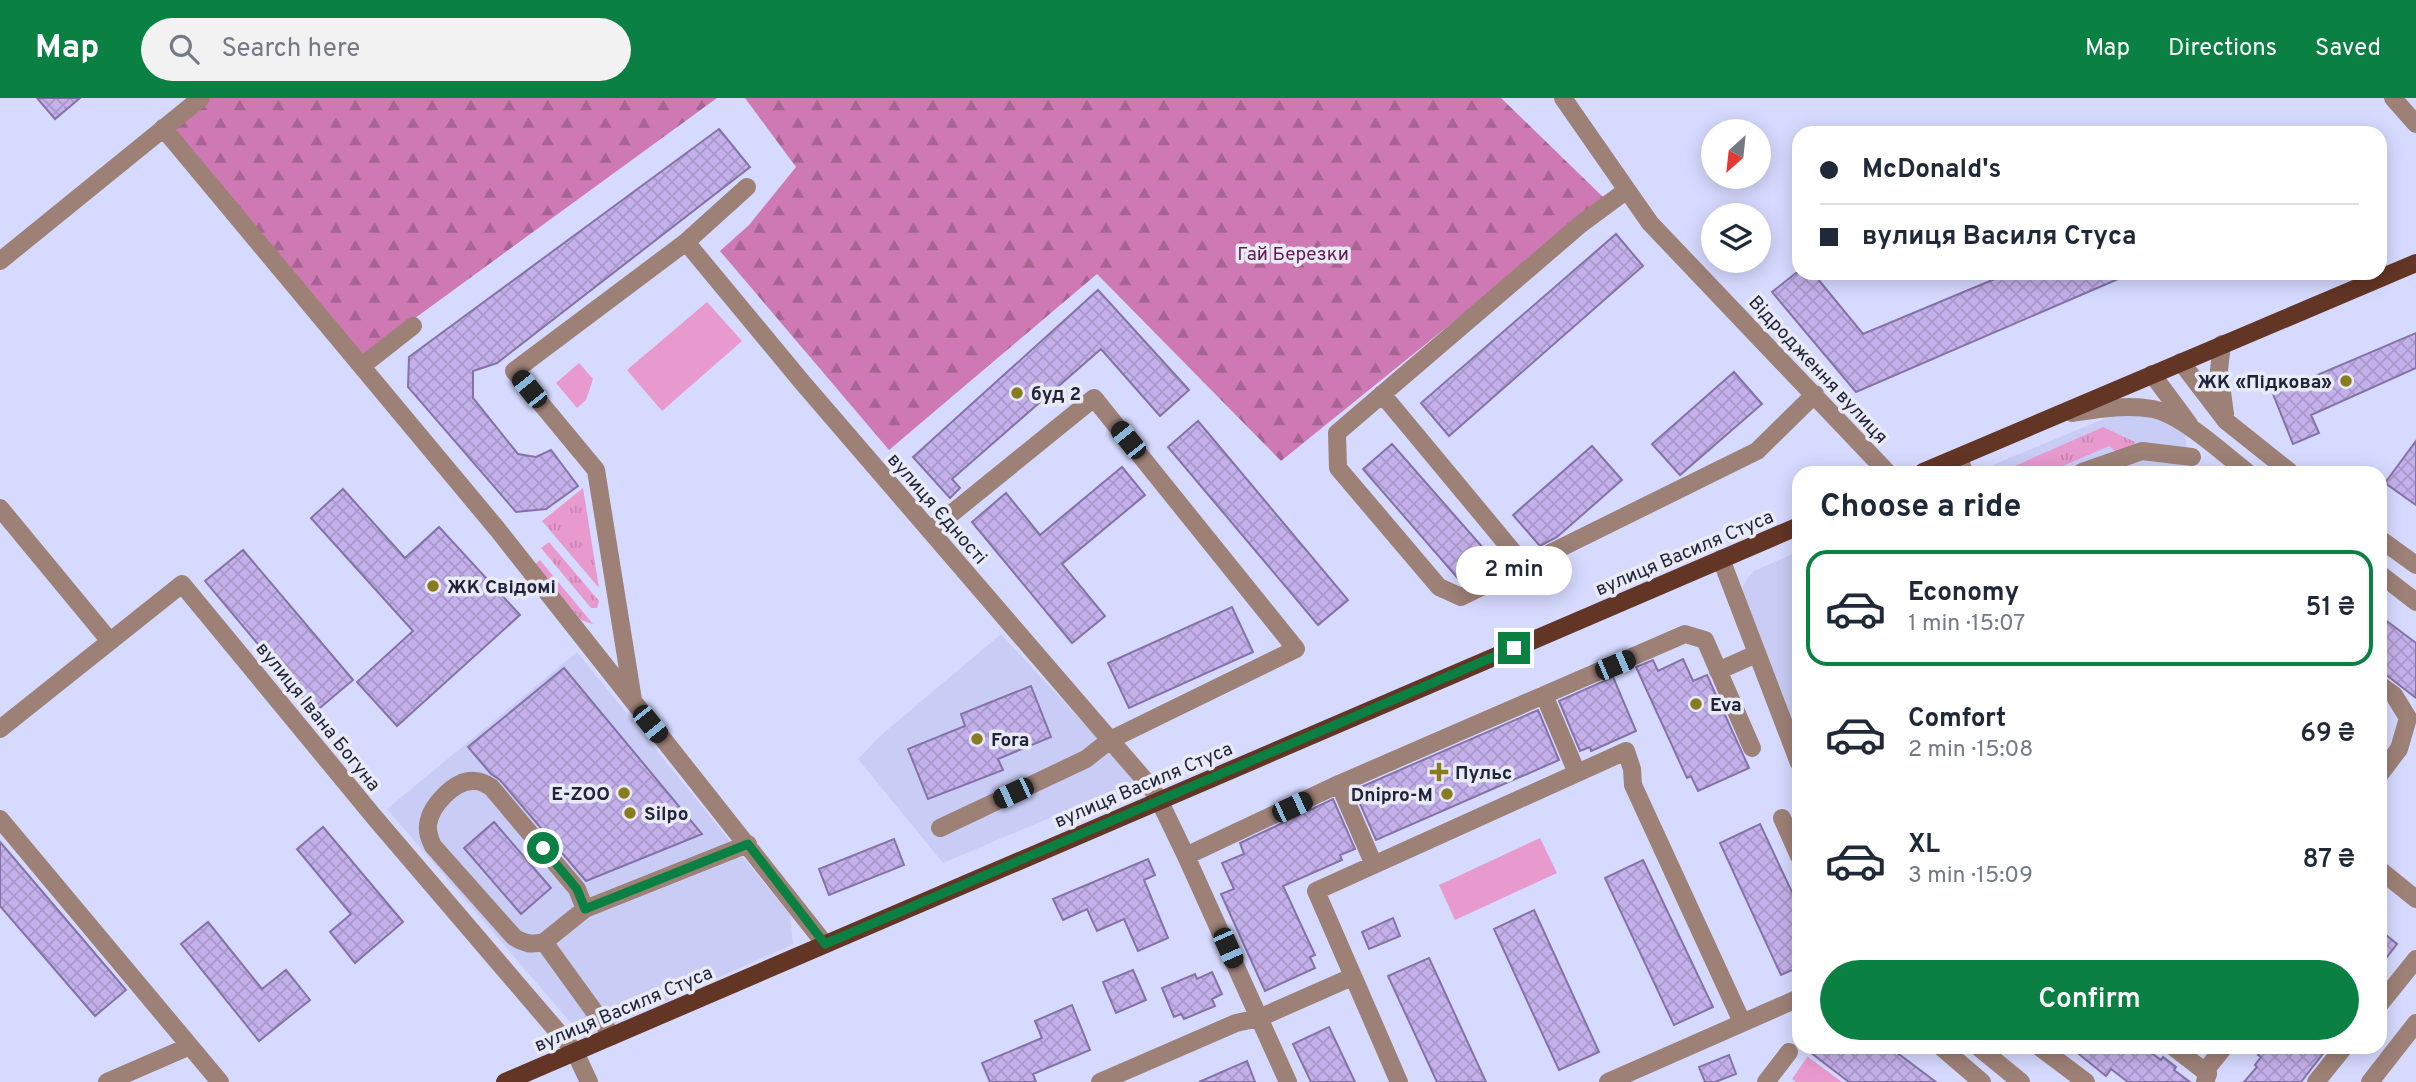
<!DOCTYPE html>
<html lang="en">
<head>
<meta charset="utf-8">
<style>
  body { margin:0; font-family:Overpass,sans-serif; background:#f2f2f3; color:#1f2937; height:100vh; display:flex; flex-direction:column; font-size:26px; white-space:nowrap }
  * { box-sizing:border-box; margin:0 }
  p { font-size:23px; color:#747a83 }
  .icon { flex:none; width:38px; height:38px; fill:none; stroke:currentColor; stroke-width:2; stroke-linecap:round; stroke-linejoin:round }
  .map { position:relative; flex:1; overflow:hidden }
  .side { position:absolute; left:1792px; top:368px; width:595px; height:588px; display:flex; flex-direction:column; background:#fff; border-radius:21px; box-shadow:0 4px 18px #0003 }
  .side>* { flex:none }
  .guide { position:absolute; left:1792px; top:28px; width:595px; height:154px; border-radius:21px; box-shadow:0 4px 18px #0003; display:grid; align-content:center; height:154px; padding:0 28px; background:#fff }
  .needle { width:46px; rotate:207deg }
  .fabs { position:absolute; left:1701px; top:21px; display:grid; gap:14px }
  .fabs a { display:grid; place-items:center; width:70px; height:70px; border-radius:50%; background:#fff; box-shadow:0 4px 18px #0003; font-size:35px }
  .end { position:absolute; width:32px; height:32px; margin:-16px; border:9px solid #0b8043; background:#fff; box-shadow:0 0 0 4px #fff }
  .from { border-radius:50% }
  .bubble { position:absolute; height:49px; border-radius:24px; background:#fff; box-shadow:0 4px 18px #0003; font-size:23px; font-weight:600; line-height:49px; text-align:center }
  .car { position:absolute; width:21px; height:42px; margin:-21px -10px; border-radius:9px; box-shadow:0 0 5px 2px #0007; background:linear-gradient(#222 24%,#8ab4d8 0 40%,#222 0 76%,#8ab4d8 0 86%,#222 0) }
  .guide b { display:flex; align-items:center; gap:24px; height:66px; font-size:26px }
  .guide b+b { border-top:2px solid #e0e1e3 }
  .guide i { width:18px; height:18px; background:#1f2937 }
  ul { padding:0; list-style:none }
  li { display:flex; align-items:center; gap:21px; height:116px; margin:0 14px 10px; padding:0 14px; border:4px solid transparent; border-radius:21px }
  li div { flex:1 }
  li b { display:block; font-size:26px }
  li em { font-style:normal; font-weight:600 }
  li.on { border-color:#0b8043 }
  li>.icon { width:63px; height:63px; stroke-width:1.5 }
  h2 { padding:0 28px; font-size:32px; line-height:84px }
  .primary-button { display:flex; gap:14px; margin-top:auto; padding:14px 28px }
  .primary-button a { flex:1; height:80px; border-radius:42px; background:#0b8043; color:#fff; font-size:28px; font-weight:600; line-height:80px; text-align:center }
  header { display:flex; align-items:center; gap:42px; box-sizing:border-box; height:98px; padding:0 35px; background:#0b8043; color:#fff }
  header strong { font-size:33px }
  nav { display:flex; gap:38px; margin-inline-start:auto; font-size:24px }
  .search { width:490px; height:63px; background:#f2f2f3; display:flex; align-items:center; gap:18px; box-sizing:border-box; padding:0 24px; border-radius:38px; color:#747a83; font-size:26px }
  .map>svg:first-child { display:block }
  .built { fill:#c9cdf6 }
  .grass { fill:url(#grass-tufts) }
  .forest { fill:url(#forest-firs) }
  .park { fill:#e89acf }
  .building { fill:url(#building-cross-hatch); stroke:#8472a8; stroke-width:2 }
  .lines { fill:none; stroke-linecap:round; stroke-linejoin:round }
  .minor { stroke:#9d8177; stroke-width:18 }
  .major { stroke:#633525; stroke-width:18 }
  .route { stroke:#0b8043; stroke-width:9 }
  .poi-dot { fill:#897b20; stroke:#e8eaf6; stroke-width:2.5 }
  .labels { text-anchor:middle; stroke-width:7; stroke-linejoin:round; paint-order:stroke }
  .park-label { font-size:19px; fill:#641751; stroke:#e8eaf6 }
  .street-label { font-size:19px; fill:#212339; stroke:#e8eaf6 }
  .poi-label { font-size:19px; font-weight:bold; fill:#212339; stroke:#e8eaf6; text-anchor:start }
</style>
</head>
<body>
<header>
<strong>Map</strong>
<div class="search"><svg class="icon" aria-label="search" viewBox="0 0 24 24"><circle cx="10" cy="10" r="6"/><path d="M15 15l6 6"/></svg>Search here</div>
<nav><a>Map</a><a>Directions</a><a>Saved</a></nav>
</header>
<div class="map">
<svg width="2416" height="984" viewBox="0 0 2416 984">
  <defs>
    <pattern id="grass-tufts" width="24" height="20" patternUnits="userSpaceOnUse" patternTransform="scale(1.75)"><rect width="24" height="20" fill="#e89acf"/><path d="M3 7l-1-3M5 7V3M7 7l1-3M15 17l-1-3M17 17v-4M19 17l1-3" fill="none" stroke="#c784b2"/></pattern>
    <pattern id="forest-firs" width="22" height="20" patternUnits="userSpaceOnUse" patternTransform="scale(1.75)"><rect width="22" height="20" fill="#ce79b3"/><path d="M5 1l3.5 6h-7zM16 11l3.5 6h-7z" fill="#a76393"/></pattern>
    <pattern id="building-cross-hatch" width="8" height="8" patternUnits="userSpaceOnUse" patternTransform="scale(1.75)"><rect width="8" height="8" fill="#c4b1eb"/><path d="M0 0l8 8M0 8l8-8" fill="none" stroke="#a898ca"/></pattern>
  </defs>
  <rect width="100%" height="100%" fill="#d6daff"/>
  <!-- built -->
  <path class="built" d="M2153,316L2185,335L2187,352L2181,366L2192,374H1976L2101,322L2118,317Z
    M1799,453V648L1741,496L1745,483L1754,473Z
    M1001,536L1137,683L943,765L858,661L880,638Z
    M577,554L790,817L793,846L584,940L387,711Z"/>
  <!-- grass -->
  <path class="grass" d="M2103,329L2135,344V358L2120,357L2109,348L2049,374H2001Z
    M583,390L599,490L542,423Z
    M549,444L599,503L597,510H591L541,450Z
    M540,462L593,526L581,522L535,466Z"/>
  <!-- forest -->
  <path class="forest" d="M204,0H717L363,258L168,27Z
    M745,0H1501L1605,101L1281,363L1097,176L889,352L720,153L749,127L796,69Z"/>
  <!-- park -->
  <path class="park" d="M707,204L742,243L662,313L627,272Z
    M579,265L593,281L586,302L577,310L556,285Z
    M1540,740L1557,775L1455,822L1439,787Z
    M1808,958V959L1842,984H1796L1792,981Z"/>
  <!-- building -->
  <path class="building" d="M37,0H80L55,21Z
    M719,31L750,69L497,265L473,273V300L518,356L536,359L551,352L578,388L546,411L516,414L408,289L409,259Z
    M1616,136L1643,168L1449,338L1421,305Z
    M1796,175H1813L1863,236L2009,175H2132L1856,294L1772,194Z
    M1098,192L1189,292L1160,318L1101,251L952,381L960,390L950,400L913,359Z
    M2416,235V270L2311,317L2319,335L2293,346L2273,296Z
    M1734,274L1762,306L1680,377L1652,346Z
    M1198,323L1348,502L1318,527L1168,349Z
    M2416,343V407L2385,385Z
    M1392,346L1491,459L1462,485L1363,371Z
    M1592,348L1622,382L1557,439L1540,448L1513,417Z
    M1122,369L1145,397L1062,466L1105,518L1072,545L972,424L1006,395L1040,437Z
    M343,391L405,460L439,429L520,517L397,628L357,584L413,533L311,420Z
    M243,452L353,582L315,614L205,483Z
    M1232,509L1253,554L1129,610L1108,565Z
    M2380,518L2416,545V600L2380,572Z
    M1683,561L1693,583L1707,577L1749,670L1698,693L1691,678L1687,680L1636,569L1653,562L1658,573Z
    M564,570L702,736L586,783L500,682L491,676L468,649Z
    M1613,579L1636,633L1591,653L1590,649L1580,653L1559,603Z
    M1031,588L1051,639L998,661L1003,672L928,701L908,651L965,628L961,616Z
    M1538,612L1559,662L1376,742L1354,692Z
    M1333,701L1355,751L1340,757L1342,762L1283,788L1315,857L1310,859L1315,870L1265,893L1221,796L1234,791L1222,765L1244,756L1240,745Z
    M494,724L551,790L521,816L464,750Z
    M1760,726L1799,809V869L1781,877L1720,745Z
    M323,729L403,824L355,865L330,834L351,816L297,751Z
    M894,741L904,767L829,797L819,771Z
    M0,744L126,892L95,918L0,808Z
    M1148,761L1155,777L1144,782L1168,840L1138,853L1124,821L1097,833L1087,811L1063,822L1053,801Z
    M1643,762L1713,909L1674,927L1605,780Z
    M1534,812L1599,954L1559,972L1494,831Z
    M1393,820L1400,838L1369,851L1362,834Z
    M208,824L262,891L286,872L310,902L259,943L181,846Z
    M2380,832L2397,846L2380,868Z
    M1429,860L1486,984H1437L1388,878Z
    M1133,872L1146,902L1116,915L1103,884Z
    M1212,874L1222,896L1212,901L1215,908L1184,921L1181,916L1174,919L1162,890L1195,876L1197,881Z
    M1072,907L1090,952L1033,976L1036,984H990L982,965L1042,940L1035,923Z
    M1329,929L1346,965L1355,984H1311L1293,946Z
    M1802,948H1888L1936,984H1849Z
    M2069,948H2136L2144,954L2146,951L2161,962L2163,959L2176,969L2174,972L2190,984H2128L2111,971L2106,978Z
    M2265,948H2329L2301,984H2244L2257,969L2255,967L2261,959L2258,957Z
    M1729,957L1736,976L1715,984H1705L1699,969Z
    M1247,963L1255,984H1199Z"/>
  <g class="lines">
    <!-- minor -->
    <path class="minor" d="M1563,0L1650,125L1887,374
      M2393,0L2416,26
      M163,30L498,432L825,846
      M1627,92L1581,126L1337,335L1338,370L1439,489L1461,499L1757,353L1815,296
      M686,144L802,284L1149,687L1159,702L1186,758L1288,984
      M0,163L201,0
      M2222,246L2219,272L2225,316
      M2181,264L2226,323L2290,374
      M362,268L413,228
      M2152,276L2189,326
      M1382,296L1525,468
      M2072,315C2098,311 2126,306 2153,311C2182,317 2224,356 2247,374
      M1959,359L1964,374
      M2082,374L2142,353L2192,359
      M0,410L109,542
      M930,433L1094,300L1296,551L1110,642L1086,661L940,730
      M2380,441L2416,467
      M1721,461L1799,665
      M2380,476L2416,504
      M1718,573L1756,556
      M2380,587L2394,597L2408,620L2399,651L2380,676
      M1544,597L1577,675
      M633,602L596,372L514,273L686,144L747,89
      M0,631L182,486L375,720L564,941L575,954L589,984
      M1339,686L1374,767
      M1782,720L1799,758
      M0,721L220,984
      M1186,758L1339,686L1685,536L1705,542L1752,650
      M2380,772L2416,801
      M544,844C532,847 525,846 514,839L433,748C430,741 427,735 428,727C430,708 455,681 475,683C481,683 486,686 491,689L577,791L585,811
      M2380,906L2416,861
      M612,938L544,844L585,811L748,746
      M1940,948L1982,984
      M1977,948L2021,984
      M2038,948L2086,984
      M2172,948L2208,976L2205,984
      M2205,973L2225,948
      M107,984L190,948
      M1100,984L1236,925L1259,920L1352,879
      M1399,984L1316,793L1626,653L1632,671L1633,687L1742,924
      M1608,984L1799,900
      M1766,984L1789,954
      M2316,984L2345,948
      M2370,984L2416,925"/>
    <!-- major -->
    <path class="major" d="M1923,374L2416,165
      M505,984L1799,428"/>
  </g>
  <g class="lines">
    <!-- route -->
    <path class="route" d="M543,750L577,791L585,811L748,746L825,846L1514,550"/>
  </g>
  <!-- markers -->
  <g class="poi-dot">
    <circle cx="2346" cy="283" r="7"/>
    <circle cx="1017" cy="295" r="7"/>
    <circle cx="433" cy="488" r="7"/>
    <circle cx="1696" cy="606" r="7"/>
    <circle cx="977" cy="641" r="7"/>
    <path d="M1435.5 663.5h7v7h7v7h-7v7h-7v-7h-7v-7h7z"/>
    <circle cx="624" cy="695" r="7"/>
    <circle cx="1447" cy="696" r="7"/>
    <circle cx="630" cy="715" r="7"/>
  </g>
  <g class="labels">
    <!-- park labels -->
    <g class="park-label">
      <text x="1293" y="162">Гай Березки</text>
    </g>
    <!-- street labels -->
    <g class="street-label">
      <text transform="translate(1819 271) rotate(47)" y="7">Відродження вулиця</text>
      <text transform="translate(938 410) rotate(49)" y="7">вулиця Єдності</text>
      <text transform="translate(1684 454) rotate(-23)" y="7">вулиця Василя Стуса</text>
      <text transform="translate(319 618) rotate(51)" y="7">вулиця Івана Богуна</text>
      <text transform="translate(1143 686) rotate(-23)" y="7">вулиця Василя Стуса</text>
      <text transform="translate(623 910) rotate(-23)" y="7">вулиця Василя Стуса</text>
    </g>
    <!-- poi labels -->
    <g class="poi-label">
      <text x="2332" y="290" text-anchor="end">ЖК «Підкова»</text>
      <text x="1031" y="302">буд 2</text>
      <text x="447" y="495">ЖК Свідомі</text>
      <text x="1710" y="613">Eva</text>
      <text x="991" y="648">Fora</text>
      <text x="1455" y="681">Пульс</text>
      <text x="610" y="702" text-anchor="end">E-ZOO</text>
      <text x="1433" y="703" text-anchor="end">Dnipro-M</text>
      <text x="644" y="722">Silpo</text>
    </g>
  </g>
</svg>
<div class="fabs">
<a><svg class="needle" viewBox="-14 -14 28 28"><path d="M0-13l5 13h-10z" fill="#e53935"/><path d="M0 13l5-13h-10z" fill="#747a83"/></svg></a>
<a><svg class="icon" aria-label="layers" viewBox="0 0 24 24"><path d="M12 4l9 5-9 5-9-5zM3 14l9 5 9-5"/></svg></a>
</div>
<i class="end from" style="left:543px;top:750px"></i>
<i class="end" style="left:1514px;top:550px"></i>
<div class="bubble" style="left:1456px;top:448px;width:116px">2 min</div>
<i class="car" style="left:529px;top:291px;rotate:321deg"></i>
<i class="car" style="left:1128px;top:342px;rotate:321deg"></i>
<i class="car" style="left:1615px;top:567px;rotate:67deg"></i>
<i class="car" style="left:650px;top:626px;rotate:141deg"></i>
<i class="car" style="left:1013px;top:695px;rotate:245deg"></i>
<i class="car" style="left:1292px;top:709px;rotate:65deg"></i>
<i class="car" style="left:1228px;top:850px;rotate:156deg"></i>
<div class="guide">
<b><i class="from"></i>McDonald's</b>
<b><i></i>вулиця Василя Стуса</b>
</div>
<section class="side">
<h2>Choose a ride</h2>
<ul>
<li class="on"><svg class="icon" aria-label="car" viewBox="0 0 24 24"><path d="M5 17H2v-5l4-1 3-4h7l3 4 3 1v5h-3M9 17h6M6 11h13"/><circle cx="7" cy="17" r="2"/><circle cx="17" cy="17" r="2"/></svg><div><b>Economy</b><p>1 min · 15:07</p></div><em>51 ₴</em></li>
<li><svg class="icon" aria-label="car" viewBox="0 0 24 24"><path d="M5 17H2v-5l4-1 3-4h7l3 4 3 1v5h-3M9 17h6M6 11h13"/><circle cx="7" cy="17" r="2"/><circle cx="17" cy="17" r="2"/></svg><div><b>Comfort</b><p>2 min · 15:08</p></div><em>69 ₴</em></li>
<li><svg class="icon" aria-label="car" viewBox="0 0 24 24"><path d="M5 17H2v-5l4-1 3-4h7l3 4 3 1v5h-3M9 17h6M6 11h13"/><circle cx="7" cy="17" r="2"/><circle cx="17" cy="17" r="2"/></svg><div><b>XL</b><p>3 min · 15:09</p></div><em>87 ₴</em></li>
</ul>
<div class="primary-button"><a>Confirm</a></div>
</section>
</div>
</body>
</html>
